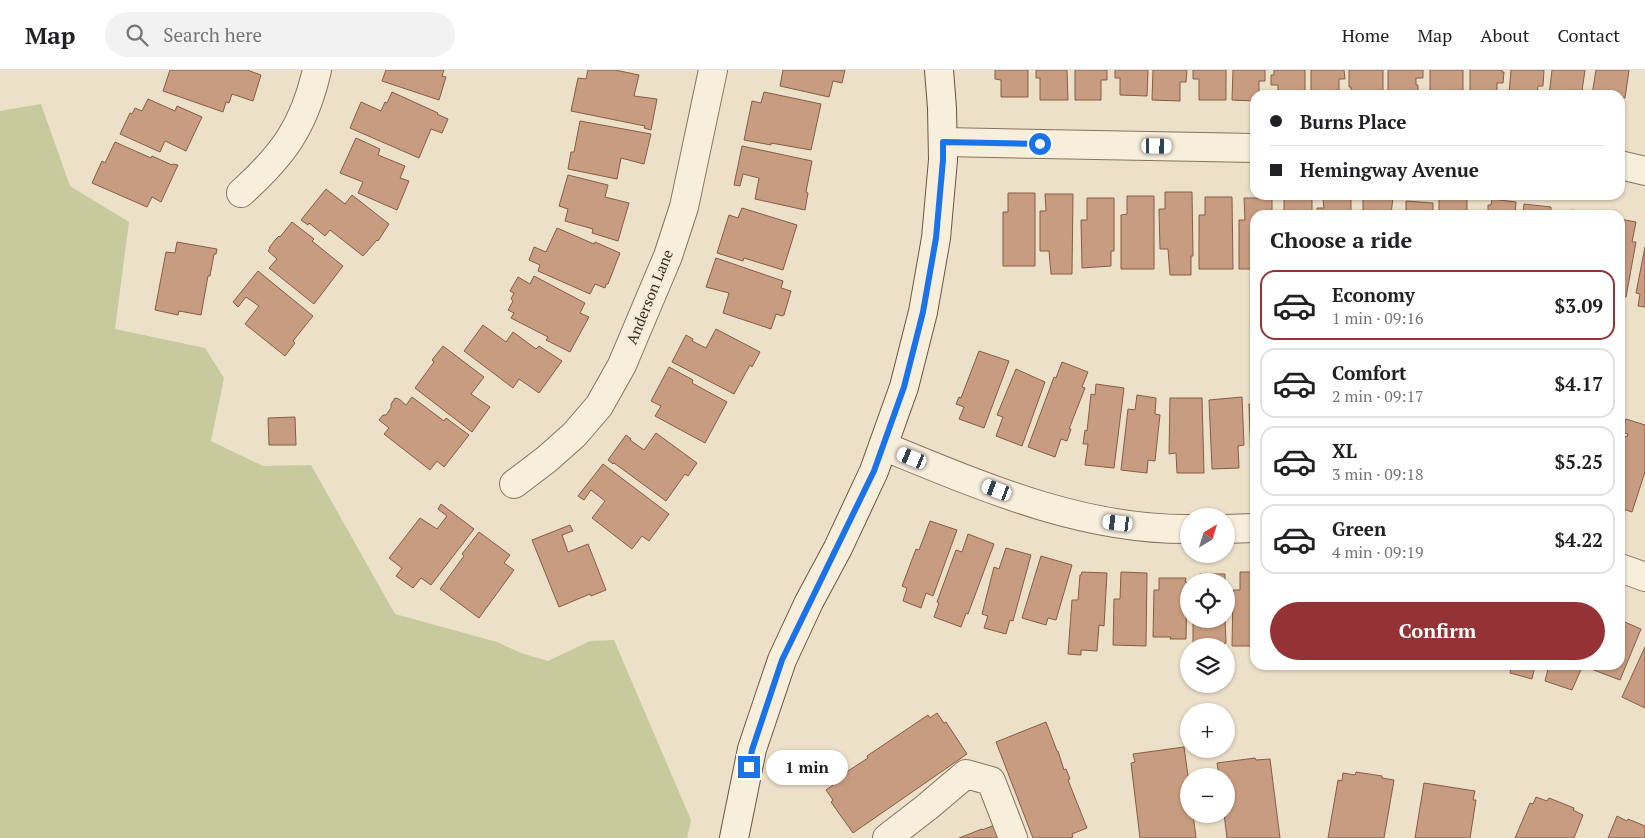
<!DOCTYPE html>
<html lang="en">
<head>
<meta charset="utf-8">
<style>
  body { margin:0; font-family:"PT Serif",serif; background:#f2f2f2; color:#202124; height:100vh; display:flex; flex-direction:column; font-size:19px; white-space:nowrap }
  * { box-sizing:border-box; margin:0 }
  p { font-size:16px; color:#757577 }
  .icon { flex:none; width:28px; height:28px; fill:none; stroke:currentColor; stroke-width:2; stroke-linecap:round; stroke-linejoin:round }
  .map { position:relative; flex:1; overflow:hidden }
  .side { position:absolute; left:1250px; top:140px; width:375px; height:460px; display:flex; flex-direction:column; background:#fff; border-radius:15px; box-shadow:0 1px 4px #0004 }
  .side>* { flex:none }
  .guide { position:absolute; left:1250px; top:20px; width:375px; height:110px; border-radius:15px; box-shadow:0 1px 4px #0004; display:grid; align-content:center; height:110px; padding:0 20px; background:#fff }
  .needle { width:32px; rotate:38deg }
  .controls { position:absolute; left:1180px; top:438px; display:grid; gap:10px }
  .controls a { display:grid; place-items:center; width:55px; height:55px; border-radius:50%; background:#fff; box-shadow:0 1px 4px #0004; font-size:25px }
  .end { position:absolute; width:22px; height:22px; margin:-11px; border:6px solid #1a73e8; background:#fff; box-shadow:0 0 0 2px #fff }
  .from { border-radius:50% }
  .bubble { position:absolute; height:35px; border-radius:18px; background:#fff; box-shadow:0 1px 4px #0004; font-size:16px; font-weight:700; line-height:35px; text-align:center }
  .car { position:absolute; width:15px; height:30px; margin:-15px -8px; border-radius:6px; box-shadow:0 0 4px 1px #0007; background:linear-gradient(#fff 24%,#345 0 40%,#fff 0 76%,#345 0 86%,#fff 0) }
  .guide b { display:flex; align-items:center; gap:18px; height:48px; font-size:19px }
  .guide b+b { border-top:1px solid #e0e0e0 }
  .guide i { width:12px; height:12px; background:#202124 }
  ul { padding:0; list-style:none }
  li { display:flex; align-items:center; gap:15px; height:70px; margin:0 10px 8px; padding:0 10px; border:2px solid #e0e0e0; border-radius:15px }
  li div { flex:1 }
  li b { display:block; font-size:19px }
  li em { font-style:normal; font-weight:700 }
  li.selected { border-color:#943236 }
  li>.icon { width:45px; height:45px; stroke-width:1.5 }
  h2 { padding:0 20px; font-size:22px; line-height:60px }
  .primary-button { display:flex; gap:10px; margin-top:auto; padding:10px 20px }
  .primary-button a { flex:1; height:58px; border-radius:30px; background:#943236; color:#fff; font-size:20px; font-weight:700; line-height:58px; text-align:center }
  header { display:flex; align-items:center; gap:30px; box-sizing:border-box; height:70px; padding:0 25px; background:#fff; border-bottom:1px solid #e0e0e0 }
  header strong { font-size:24px }
  nav { display:flex; gap:28px; margin-inline-start:auto; font-size:18px }
  .search { width:350px; height:45px; background:#f2f2f2; display:flex; align-items:center; gap:12px; box-sizing:border-box; padding:0 18px; border-radius:28px; color:#757577; font-size:19px }
  .map>svg:first-child { display:block }
  .green { fill:#c7ca9d }
  .building { fill:#c89c81; stroke:#865c46 }
  .lines { fill:none; stroke-linecap:round; stroke-linejoin:round }
  .street-casing { stroke:#88735e; stroke-width:30 }
  .secondary-casing { stroke:#6a5441; stroke-width:30 }
  .street { stroke:#f7eedc; stroke-width:28 }
  .secondary { stroke:#f7eedc; stroke-width:28 }
  .route { stroke:#1a73e8; stroke-width:6 }
  .labels { text-anchor:middle; stroke-width:4; stroke-linejoin:round; paint-order:stroke }
  .street-label { font-size:15px; fill:#392c21; stroke:#f4ebd8 }
</style>
</head>
<body>
<header>
<strong>Map</strong>
<div class="search"><svg class="icon" aria-label="search" viewBox="0 0 24 24"><circle cx="10" cy="10" r="6"/><path d="M15 15l6 6"/></svg>Search here</div>
<nav><a>Home</a><a>Map</a><a>About</a><a>Contact</a></nav>
</header>
<div class="map">
<svg width="1645" height="768" viewBox="0 0 1645 768">
  <rect width="100%" height="100%" fill="#ece0c9"/>
  <!-- green -->
  <path class="green" d="M41,34L70,116L129,152L115,259L205,278L224,308L211,371L263,396L311,395L395,544L497,572L521,583L548,591L590,571L614,570L691,750L687,768H0V41Z"/>
  <!-- building -->
  <path class="building" d="M170,0H247L261,5L253,31L232,24L229,33L226,32L223,42L163,21Z
    M386,0H444L442,6L446,7L439,30L382,11Z
    M588,0H615L639,5L634,26L657,29L651,60L644,58L645,56L571,41L578,8L586,9Z
    M783,0H845L842,13L833,11L829,27L780,16Z
    M995,0H1028V27H1001V10L995,9Z
    M1036,0H1067L1068,30H1040V8H1036Z
    M1075,0H1107V10H1101V30H1075Z
    M1115,0H1148L1147,26L1120,25V8H1115Z
    M1153,0H1187L1186,12H1180V31L1152,30Z
    M1193,0H1226V30H1199V9H1193Z
    M1233,0H1265V11H1259V25H1255V31L1232,30Z
    M1274,0H1305V25H1278V15H1271V5H1274Z
    M1311,0H1344L1345,9H1339V25H1311Z
    M1349,0H1383V25H1351V17H1349Z
    M1388,0H1423V8H1416V15H1418V25H1388Z
    M1430,0H1463V21H1456L1457,25H1430Z
    M1470,0H1502V2H1504L1503,13H1497V25H1470Z
    M1511,0H1544L1543,16H1538L1537,25L1509,24Z
    M1552,0H1585L1582,21H1583V25H1549Z
    M1596,0H1629L1625,28L1620,27V25H1592Z
    M392,22L438,43L437,44L448,49L442,63L431,59L419,88L350,58L361,32L381,41L385,32L387,33Z
    M764,22L821,34L811,80L771,73V75L744,70L752,31L761,33Z
    M148,29L175,41L177,36L202,47L186,81L165,71L160,82L120,64L130,43L132,44L135,38L142,41Z
    M580,51L651,64L644,94L621,88L617,109L568,99L571,82H574Z
    M356,68L380,79L378,85L405,96L400,108L409,111L397,140L358,123L363,112L340,103Z
    M115,72L151,88L152,86L172,95L173,94L178,95L161,132L152,127L147,137L92,113L102,91L105,93Z
    M742,76L812,91L806,122L808,123L805,140L755,129L759,108L743,104L740,116L734,115Z
    M568,105L608,115L605,127L629,133L618,171L592,163L593,159L565,151L568,139L559,136Z
    M326,119L345,134L352,125L389,154L378,171L377,170L363,186L330,160L325,166L309,153L308,155L301,150Z
    M1165,122H1192L1193,186H1191V205H1170L1168,179H1160L1159,139H1165Z
    M1008,123H1035V196H1003V142H1008Z
    M1045,124H1073L1072,204H1051L1049,181H1040V141H1046Z
    M1127,126H1154V199H1121V145L1127,144Z
    M1284,126L1312,127V145H1284Z
    M1205,127H1232L1233,199H1199V145H1205Z
    M1341,127H1351V145H1317V138H1324L1323,129H1341Z
    M1363,127H1393L1391,145H1363Z
    M1087,128H1114V181H1111V196L1082,198L1081,150H1087Z
    M1244,128H1272V145H1255V199H1239V150H1245Z
    M1439,128L1467,129V145H1439Z
    M1492,129L1516,132L1515,145H1482L1483,142H1488V135H1491Z
    M1406,131L1433,133V145H1399V143H1406Z
    M1524,134L1551,137V145H1523Z
    M742,138L797,155L783,200L744,188L743,191L717,183L729,145L738,148Z
    M1572,140L1599,145H1570H1572Z
    M1620,149L1636,152L1632,172H1636L1626,227L1620,225Z
    M292,152L314,169L312,171L343,196L314,234L269,198L277,189L268,181L270,178H269L275,170L279,166L280,167Z
    M557,158L594,174L595,172L620,183L608,214H606L605,218L595,214L590,224L538,201L540,195L529,190L534,177L546,182Z
    M177,172L217,179L216,184H214L210,206H208L201,245L179,241L178,245L155,240L166,182L175,183Z
    M1645,177V237L1638,236L1640,224L1636,223Z
    M716,188L783,211L781,218L791,221L784,245L782,246L776,244L771,259L723,243L729,223L706,217Z
    M258,201L313,246L293,271L295,273L285,286L245,254L259,236L246,227L238,237L233,232Z
    M534,206L585,233L580,243L589,247L570,282L546,270L548,267L511,248L514,243L508,240L513,231L511,229L514,223L510,221L518,207L530,214Z
    M483,255L506,272L513,262L536,279L539,276L562,291L539,323L519,309L513,318L464,281Z
    M716,259L760,282L752,297L750,295L734,324L672,292L686,265L693,269L692,271L706,278Z
    M443,276L484,307L471,324L490,337L472,362L415,318L434,292L432,290Z
    M979,281L1009,291L984,358L959,349L964,337L956,334L959,327L961,328Z
    M1062,292L1088,302L1082,317L1085,318L1069,359H1071L1067,371L1061,369L1055,387L1028,377L1054,307L1056,308Z
    M669,297L693,310L692,313L727,332L705,373L655,346L661,336L651,331Z
    M1016,299L1045,312L1022,376L996,366L1003,347L997,345Z
    M1096,314L1124,318L1114,398L1085,395L1088,374H1083L1085,360L1087,361L1091,324L1095,325Z
    M1251,320H1255V396H1251L1249,334H1252Z
    M1137,325L1156,328L1155,344L1160,345L1155,391L1148,390L1147,403L1121,400L1128,339L1135,340Z
    M412,327L444,351L446,348L469,365L444,397L437,391L430,400L384,364L389,358L379,350L383,345H386L391,338V334L395,328L399,329L406,335Z
    M1242,327L1244,375L1238,376L1239,398L1212,399L1209,330Z
    M1170,328H1202L1204,403H1177L1176,383L1169,384Z
    M295,347L296,375H269L268,348Z
    M1626,349L1645,355V402L1632,442L1620,438V379L1624,366L1627,367L1628,364L1621,362Z
    M656,363L697,393L688,406L685,404L666,431L614,393L613,394L608,390L626,365L631,369L630,370L644,380Z
    M603,394L669,444L649,471L642,466L632,479L592,448L605,431L591,420L584,430L578,426Z
    M441,434L474,459L431,515L421,508L413,518L396,506L402,498L389,488L420,448L437,459L447,446L438,439Z
    M930,451L957,460L933,526L926,523L921,538L903,531L907,518L902,516L916,479L919,480Z
    M570,455L573,461L562,465L568,482L588,474L606,520L591,526L590,524L559,537L532,470Z
    M479,462L510,485L504,493L514,500L479,548L440,519L464,486L462,484Z
    M968,464L994,474L968,544L966,543L961,557L934,547L939,533L937,532L956,480L962,482Z
    M1006,478L1031,485L1013,551L1010,550L1006,564L984,558L988,546L982,544L994,497L999,499Z
    M1041,486L1072,495L1056,550L1048,548L1046,555L1022,548Z
    M1082,502L1107,503L1104,556L1099,555L1097,581L1081,580V585L1068,584L1072,530H1078L1080,505H1081Z
    M1121,502L1147,503L1146,576L1113,575L1114,529H1120Z
    M1240,502H1255V576H1232L1233,520H1240Z
    M1200,504H1225V511H1200Z
    M1159,508H1186L1185,512H1187L1186,569H1170L1171,567H1153L1154,520H1159Z
    M1193,549H1225L1226,573L1223,574V576H1196L1195,574H1193Z
    M1620,550L1641,559L1620,610L1591,599L1592,595H1620Z
    M1645,577V638L1622,627Z
    M1512,595H1540V598L1535,596L1532,609L1510,603Z
    M1549,595H1583L1572,620L1545,611Z
    M937,643L944,653L946,652L967,684L853,763L831,732L833,730L826,720L833,715L831,712L868,688L867,686L928,645L930,648Z
    M1046,652L1057,681H1058L1064,700L1066,699L1070,709L1068,710L1087,758L1072,764L1073,767L1070,768H1033L996,672Z
    M1184,677L1189,713V744H1193L1196,768H1140L1131,693L1135,692L1133,684Z
    M1255,688L1256,690L1270,689L1280,768H1227L1224,744H1226V706H1219L1217,693Z
    M1356,702L1382,706V708L1394,710L1384,768H1328L1338,710L1342,711L1343,703L1355,705Z
    M1424,713L1475,721L1473,730H1476L1470,768H1415Z
    M1536,727L1547,731L1549,728L1574,738L1573,740L1583,745L1574,768H1515L1530,733L1533,734Z
    M1617,746L1627,751L1628,749L1645,756V768H1608Z
    M995,755L1000,768H959L982,759V760Z"/>
  <g class="lines">
    <defs>
      <path id="street" d="M943,72L1255,78
        M1620,95L1645,101
        M241,123C283,85 304,57 317,0
        M883,376C981,416 1081,460 1189,459
        M514,414L547,389L574,365L599,336L622,295L668,186L684,137L713,0
        M1226,459L1255,458
        M1620,498L1645,507
        M887,768L927,737L966,704L991,711L1013,768"/>
      <path id="secondary" d="M734,768L752,679L782,590L809,532L838,478L874,401L904,317L923,242L936,168L943,90L942,38L939,0"/>
    </defs>
    <!-- street casing -->
    <use href="#street" class="street-casing"/>
    <!-- secondary casing -->
    <use href="#secondary" class="secondary-casing"/>
    <!-- street -->
    <use href="#street" class="street"/>
    <!-- secondary -->
    <use href="#secondary" class="secondary"/>
  </g>
  <g class="lines">
    <!-- route -->
    <path class="route" d="M749,697L752,680L782,590L874,401L904,317L923,242L936,168L943,90V72L1040,74"/>
  </g>
  <g class="labels">
    <!-- street labels -->
    <g class="street-label">
      <text transform="translate(650 227) rotate(-68)" y="5">Anderson Lane</text>
    </g>
  </g>
</svg>
<div class="controls">
<a><svg class="needle" viewBox="-14 -14 28 28"><path d="M0-13l5 13h-10z" fill="#e53935"/><path d="M0 13l5-13h-10z" fill="#757577"/></svg></a>
<a><svg class="icon" aria-label="locate" viewBox="0 0 24 24"><circle cx="12" cy="12" r="6"/><path d="M12 2v4M12 18v4M2 12h4M18 12h4"/></svg></a>
<a><svg class="icon" aria-label="layers" viewBox="0 0 24 24"><path d="M12 4l9 5-9 5-9-5zM3 14l9 5 9-5"/></svg></a>
<a>+</a>
<a>−</a>
</div>
<i class="end from" style="left:1040px;top:74px"></i>
<i class="end" style="left:749px;top:697px"></i>
<div class="bubble" style="left:766px;top:680px;width:82px">1 min</div>
<i class="car" style="left:1157px;top:76px;rotate:91deg"></i>
<i class="car" style="left:912px;top:388px;rotate:292deg"></i>
<i class="car" style="left:997px;top:420px;rotate:291deg"></i>
<i class="car" style="left:1118px;top:453px;rotate:277deg"></i>
<div class="guide">
<b><i class="from"></i>Burns Place</b>
<b><i></i>Hemingway Avenue</b>
</div>
<section class="side">
<h2>Choose a ride</h2>
<ul>
<li class="selected"><svg class="icon" aria-label="car" viewBox="0 0 24 24"><path d="M5 17H2v-5l4-1 3-4h7l3 4 3 1v5h-3M9 17h6M6 11h13"/><circle cx="7" cy="17" r="2"/><circle cx="17" cy="17" r="2"/></svg><div><b>Economy</b><p>1 min · 09:16</p></div><em>$3.09</em></li>
<li><svg class="icon" aria-label="car" viewBox="0 0 24 24"><path d="M5 17H2v-5l4-1 3-4h7l3 4 3 1v5h-3M9 17h6M6 11h13"/><circle cx="7" cy="17" r="2"/><circle cx="17" cy="17" r="2"/></svg><div><b>Comfort</b><p>2 min · 09:17</p></div><em>$4.17</em></li>
<li><svg class="icon" aria-label="car" viewBox="0 0 24 24"><path d="M5 17H2v-5l4-1 3-4h7l3 4 3 1v5h-3M9 17h6M6 11h13"/><circle cx="7" cy="17" r="2"/><circle cx="17" cy="17" r="2"/></svg><div><b>XL</b><p>3 min · 09:18</p></div><em>$5.25</em></li>
<li><svg class="icon" aria-label="car" viewBox="0 0 24 24"><path d="M5 17H2v-5l4-1 3-4h7l3 4 3 1v5h-3M9 17h6M6 11h13"/><circle cx="7" cy="17" r="2"/><circle cx="17" cy="17" r="2"/></svg><div><b>Green</b><p>4 min · 09:19</p></div><em>$4.22</em></li>
</ul>
<div class="primary-button"><a>Confirm</a></div>
</section>
</div>
</body>
</html>
